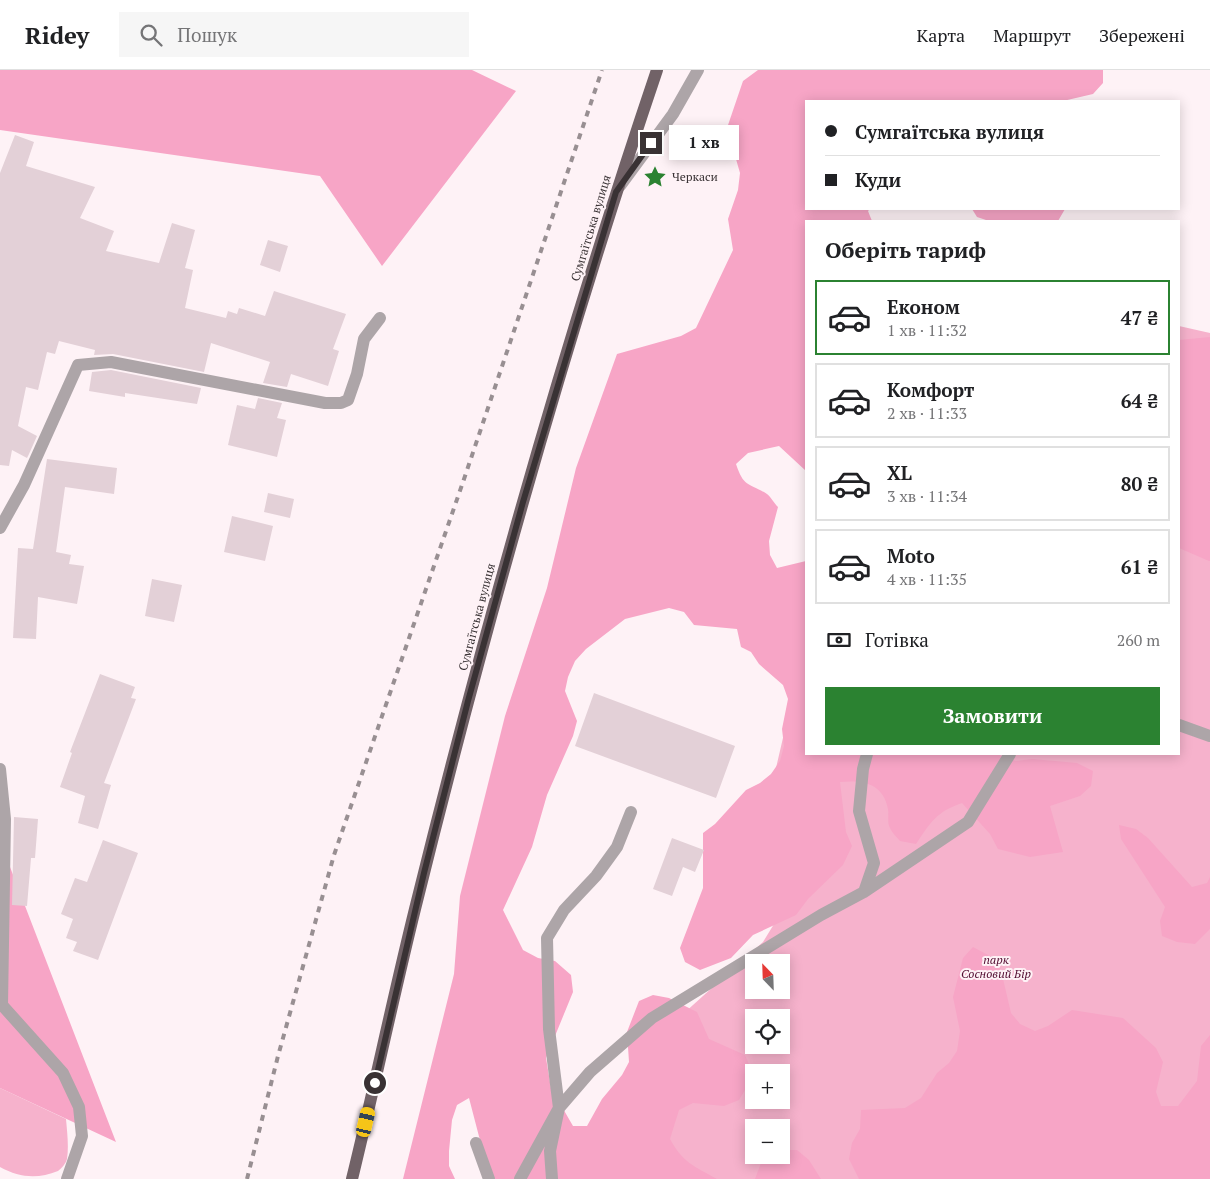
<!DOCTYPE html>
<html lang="uk">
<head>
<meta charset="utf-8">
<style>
  body { margin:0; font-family:"PT Serif",serif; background:#f6f6f6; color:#202124; height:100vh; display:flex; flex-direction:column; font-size:19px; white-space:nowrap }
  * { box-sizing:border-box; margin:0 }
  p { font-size:16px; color:#757577 }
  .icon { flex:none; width:28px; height:28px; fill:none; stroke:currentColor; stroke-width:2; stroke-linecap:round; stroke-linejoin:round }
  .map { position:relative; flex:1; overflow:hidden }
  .sheet { position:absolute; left:805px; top:150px; width:375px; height:535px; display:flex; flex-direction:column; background:#fff; border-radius:0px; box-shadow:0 2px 12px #0003 }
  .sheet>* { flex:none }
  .hud { position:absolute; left:805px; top:30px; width:375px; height:110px; border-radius:0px; box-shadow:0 2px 12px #0003; display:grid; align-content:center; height:110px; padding:0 20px; background:#fff }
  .needle { width:32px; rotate:337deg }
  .fabs { position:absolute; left:745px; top:884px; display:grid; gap:10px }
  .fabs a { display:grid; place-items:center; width:45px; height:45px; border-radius:0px; background:#fff; box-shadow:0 2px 12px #0003; font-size:25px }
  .end { position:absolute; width:22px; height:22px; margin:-11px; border:6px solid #393234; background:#fff; box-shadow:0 0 0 2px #fff }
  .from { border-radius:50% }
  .bubble { position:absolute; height:35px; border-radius:0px; background:#fff; box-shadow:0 2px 12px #0003; font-size:16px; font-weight:700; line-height:35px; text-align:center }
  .car { position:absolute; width:15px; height:30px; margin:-15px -8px; border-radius:6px; box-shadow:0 0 4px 1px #0007; background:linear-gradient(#f5c518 24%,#345 0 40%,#f5c518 0 76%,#345 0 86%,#f5c518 0) }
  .hud b { display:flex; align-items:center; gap:18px; height:48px; font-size:19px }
  .hud b+b { border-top:1px solid #e0e0e0 }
  .hud i { width:12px; height:12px; background:#202124 }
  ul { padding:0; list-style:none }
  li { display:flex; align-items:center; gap:15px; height:75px; margin:0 10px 8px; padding:0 10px; border:2px solid #e0e0e0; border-radius:0px }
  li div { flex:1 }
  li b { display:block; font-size:19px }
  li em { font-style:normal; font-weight:700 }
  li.on { border-color:#2b8231 }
  li>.icon { width:45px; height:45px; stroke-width:1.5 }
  h2 { padding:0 20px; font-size:22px; line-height:60px }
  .pay { display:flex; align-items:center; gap:12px; height:55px; padding:0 20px; font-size:19px }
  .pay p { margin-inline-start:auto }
  .primary-button { display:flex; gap:10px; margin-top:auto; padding:10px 20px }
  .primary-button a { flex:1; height:58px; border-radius:0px; background:#2b8231; color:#fff; font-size:20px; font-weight:700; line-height:58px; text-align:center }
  header { display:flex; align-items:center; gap:30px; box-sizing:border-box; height:70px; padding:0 25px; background:#fff; border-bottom:1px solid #e0e0e0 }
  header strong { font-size:24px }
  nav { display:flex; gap:28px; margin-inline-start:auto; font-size:18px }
  .search { width:350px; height:45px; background:#f6f6f6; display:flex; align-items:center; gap:12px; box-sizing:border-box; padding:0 18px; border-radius:0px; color:#757577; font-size:19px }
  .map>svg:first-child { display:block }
  .green { fill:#f6b2cc; fill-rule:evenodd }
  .forest { fill:#f7a5c6 }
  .building { fill:#e3d0d7 }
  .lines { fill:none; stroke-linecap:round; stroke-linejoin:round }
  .minor { stroke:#ada5a8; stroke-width:12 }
  .major { stroke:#716267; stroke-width:12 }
  .rail { stroke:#988f92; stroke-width:4; stroke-dasharray:6 6; stroke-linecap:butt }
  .route { stroke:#393234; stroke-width:6 }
  .labels { text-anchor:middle; stroke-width:4; stroke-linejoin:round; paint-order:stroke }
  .poi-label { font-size:12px; fill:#393234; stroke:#fef2f6; text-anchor:start }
  .street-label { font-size:12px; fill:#393234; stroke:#fef2f6 }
  .park-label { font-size:12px; font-style:italic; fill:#530c31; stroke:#fef2f6 }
</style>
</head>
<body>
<header>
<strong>Ridey</strong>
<div class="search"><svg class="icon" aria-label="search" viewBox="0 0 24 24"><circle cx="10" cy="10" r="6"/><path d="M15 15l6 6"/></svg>Пошук</div>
<nav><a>Карта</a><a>Маршрут</a><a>Збережені</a></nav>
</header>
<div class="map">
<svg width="1210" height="1109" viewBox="0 0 1210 1109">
  <rect width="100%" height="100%" fill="#fef2f6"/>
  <!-- green -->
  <path class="green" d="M1179,256L1210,263V1109H590L653,971L763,872L801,810L776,698L792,629L806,684H1179ZM754,892H781V920H754ZM754,948H781V975H754ZM754,1002H781V1030H754ZM754,1058H781V1085H754Z
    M0,1018L66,1049C67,1061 69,1076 67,1089C66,1093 62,1098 58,1101C38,1109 20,1108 0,1097Z"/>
  <!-- forest -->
  <path class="forest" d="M0,0H472L516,21L382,196L320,106L0,60Z
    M758,0H1103V13L1093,24L1063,31H806V139H870L868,141L872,151H806V401L779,376L748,383L736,394C744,418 748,412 767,424C771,427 774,433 778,437L769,471L770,485L777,498L806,491V684H998L1001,686L1016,691L1032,689L1077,693L1093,701L1091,716L1080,726L1050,736L1063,782L1030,787L998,779L990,764L962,733C936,742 931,752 916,774L900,771C897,767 892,763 890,758C887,753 889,745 888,739C883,713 863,710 840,712L846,762L852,776L843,795L808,829L796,845L753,865L731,888L700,900L685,892L680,878L703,818V763L715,754L746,720L760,713L771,704L780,691L784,676L782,659L788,629L783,615L759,594L751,582L741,577L737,559L694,555L684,542L669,538L625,549L586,579L575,591L568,607L565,621L577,651L573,666L547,725L532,777L503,840L523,880L538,888L555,891L571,905L573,922L546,988L551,1018L573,1056H587L602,1029L622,1005L629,992L627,962L639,931L653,925L669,928L697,942L709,969L745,985L751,999L748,1015L739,1030L724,1036L693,1033L679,1040L670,1069C683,1093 694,1096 717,1109H495L488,1101L469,1028L457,1035L452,1050L449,1081V1096L455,1109H403L454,904L460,826L505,646L547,518L576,398L617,284L681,266L696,258L733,180L728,149L738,120L740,103L727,58L743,11Z
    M972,139H1065L1058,151H989L977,147Z
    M1210,267V491H1209L1179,478V270Z
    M1119,755L1136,759L1148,768L1192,817L1207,813L1210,807V859L1195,874L1177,872L1162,866L1160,851L1165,837L1121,769Z
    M0,771L116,1072L0,1018Z
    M973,877L988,885L1000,896L1011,943L1020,954L1035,961L1048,956L1072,940L1123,948L1156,978L1163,992L1156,1022L1161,1036H1178L1197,1011L1201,976L1210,965V1109H859L849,1089L852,1073L860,1059L861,1040L905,1038L921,1028L937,1003L949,993L957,981L960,961L953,927L963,888Z
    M781,1080H797L809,1090L821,1109H755L764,1085H781Z"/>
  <!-- building -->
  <path class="building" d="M15,65L34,72L26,96L95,117L80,148L114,161L106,181L159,193L172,153L195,160L185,198L193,200L185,238L226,248L228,241L237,244L239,238L265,246L274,221L346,244L333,279L339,281L328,316L291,304L287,317L263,313L270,292L211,273L204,302L113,284L94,285L95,280L59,271L55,284L47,282L38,320L26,317L18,356L37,366L29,384L27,388L12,380L9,396L0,395V103Z
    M268,170L288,176L280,202L260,195Z
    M111,300L201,318L197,334L125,323V327L89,321L92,302Z
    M258,328L282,333L277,348L286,350L277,387L228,375L237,335L255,339Z
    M47,389L117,398L114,424L65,417L56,482L71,485L69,494L84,496L77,534L38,527L36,569L13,568L18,478L33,479Z
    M268,423L294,429L290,448L264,442Z
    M232,446L273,456L265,491L224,482Z
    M152,509L182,515L174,552L145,546Z
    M100,604L135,617L131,628L136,629L104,713L111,715L98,759L78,753L85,726L60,717L72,683L70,682Z
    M594,623L735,676L716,728L575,676Z
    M14,747L38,749L35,788H31L27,836L12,835Z
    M672,768L704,780L695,802L683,797L672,826L653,819Z
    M103,770L138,783L98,890L73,881L77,872L66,868L73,849L61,844L75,808L87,812Z"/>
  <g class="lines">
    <!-- minor -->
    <path class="minor" d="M620,116L673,44L698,0
      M0,458L24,415L78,295L111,292L325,333H341L348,330L357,304L364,269L380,248
      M1179,655L1210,666
      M0,699L5,749L2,935L63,1003L79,1037L82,1066L67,1109
      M864,822L874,793L859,741L863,699L867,684
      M476,1073L489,1109
      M520,1109L559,1038L590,1002L652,948L821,845L864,822L968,752L1010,684
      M552,1109L550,1081L559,1038L549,959L547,868L564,840L596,806L617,777L631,742"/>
    <!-- major -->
    <path class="major" d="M352,1109C374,1019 393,928 415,839C485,556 564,275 657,0"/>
    <!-- rail -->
    <path class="rail" d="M247,1109L278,986L334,785L463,412L602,0"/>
  </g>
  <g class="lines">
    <!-- route -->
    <path class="route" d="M375,1013L424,803L468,631L523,432L616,122L651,73"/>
  </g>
  <!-- icons -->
  <defs>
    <symbol id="sight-bare" viewBox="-9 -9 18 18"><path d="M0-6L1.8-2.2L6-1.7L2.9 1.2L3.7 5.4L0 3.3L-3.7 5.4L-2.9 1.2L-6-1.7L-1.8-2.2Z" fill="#2b8231" stroke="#fef2f6" stroke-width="2.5" paint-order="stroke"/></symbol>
  </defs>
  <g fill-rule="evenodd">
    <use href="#sight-bare" x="639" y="91" width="32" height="32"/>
  </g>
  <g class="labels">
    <!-- poi labels -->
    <g class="poi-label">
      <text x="672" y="111">Черкаси</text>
    </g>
    <!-- street labels -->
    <g class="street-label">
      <text transform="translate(591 158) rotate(-73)" y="4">Сумгаїтська вулиця</text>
      <text transform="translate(477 547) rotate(-75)" y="4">Сумгаїтська вулиця</text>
    </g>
    <!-- park labels -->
    <g class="park-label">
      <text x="996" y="894">парк<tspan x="996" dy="14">Сосновий Бір</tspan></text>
    </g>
  </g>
</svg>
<div class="fabs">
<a><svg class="needle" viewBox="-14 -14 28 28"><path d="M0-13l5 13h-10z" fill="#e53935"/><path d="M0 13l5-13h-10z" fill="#757577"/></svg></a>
<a><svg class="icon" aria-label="locate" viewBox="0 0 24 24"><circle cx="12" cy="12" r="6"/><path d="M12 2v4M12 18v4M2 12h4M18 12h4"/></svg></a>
<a>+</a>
<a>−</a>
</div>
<i class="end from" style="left:375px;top:1013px"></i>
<i class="end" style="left:651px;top:73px"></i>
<div class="bubble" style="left:669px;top:55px;width:70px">1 хв</div>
<i class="car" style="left:366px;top:1052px;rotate:13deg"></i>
<div class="hud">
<b><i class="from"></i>Сумгаїтська вулиця</b>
<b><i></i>Куди</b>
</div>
<section class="sheet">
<h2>Оберіть тариф</h2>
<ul>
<li class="on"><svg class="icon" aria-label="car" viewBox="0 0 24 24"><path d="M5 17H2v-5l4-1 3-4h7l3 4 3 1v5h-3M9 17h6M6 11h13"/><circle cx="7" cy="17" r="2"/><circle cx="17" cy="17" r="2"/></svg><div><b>Економ</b><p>1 хв · 11:32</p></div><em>47 ₴</em></li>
<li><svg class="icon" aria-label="car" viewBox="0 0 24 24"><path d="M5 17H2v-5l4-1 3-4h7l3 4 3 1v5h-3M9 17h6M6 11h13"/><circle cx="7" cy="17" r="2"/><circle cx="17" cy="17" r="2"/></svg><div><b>Комфорт</b><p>2 хв · 11:33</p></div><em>64 ₴</em></li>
<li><svg class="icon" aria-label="car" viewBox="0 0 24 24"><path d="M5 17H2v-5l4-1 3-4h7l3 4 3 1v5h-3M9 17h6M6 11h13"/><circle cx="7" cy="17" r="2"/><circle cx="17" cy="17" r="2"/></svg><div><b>XL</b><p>3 хв · 11:34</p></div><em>80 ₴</em></li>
<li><svg class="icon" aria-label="car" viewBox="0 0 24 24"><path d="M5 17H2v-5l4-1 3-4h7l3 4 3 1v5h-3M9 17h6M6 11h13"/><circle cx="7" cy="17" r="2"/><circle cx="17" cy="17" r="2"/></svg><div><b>Moto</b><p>4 хв · 11:35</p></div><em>61 ₴</em></li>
</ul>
<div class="pay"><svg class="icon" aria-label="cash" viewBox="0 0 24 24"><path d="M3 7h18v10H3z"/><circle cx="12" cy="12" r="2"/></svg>Готівка<p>260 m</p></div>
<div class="primary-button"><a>Замовити</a></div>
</section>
</div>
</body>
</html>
